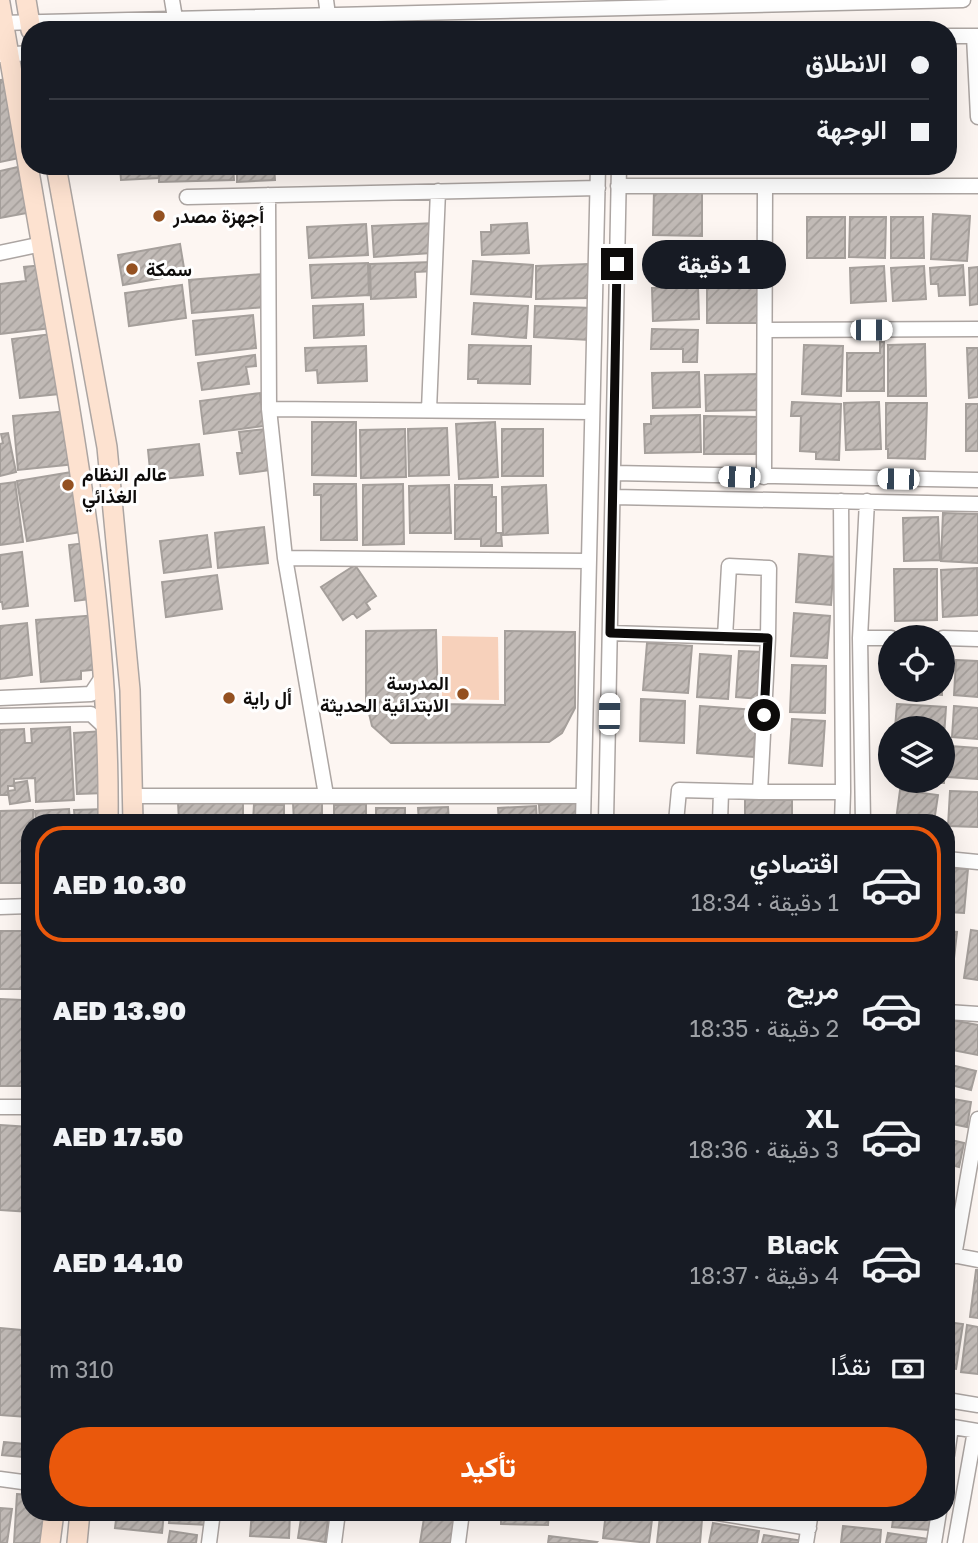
<!DOCTYPE html>
<html lang="ar">
<head>
<meta charset="utf-8">
<style>
  body { margin:0; font-family:"Golos Text",Vazirmatn,sans-serif; background:#20242c; color:#f1f3f6; direction:rtl; height:100vh; display:flex; flex-direction:column; font-size:26px; white-space:nowrap }
  * { box-sizing:border-box; margin:0 }
  p { font-size:23px; color:#9ea1a6 }
  .icon { flex:none; width:38px; height:38px; fill:none; stroke:currentColor; stroke-width:2; stroke-linecap:round; stroke-linejoin:round }
  .map { position:relative; flex:1; overflow:hidden; direction:ltr }
  .side { position:absolute; left:21px; top:814px; width:934px; height:707px; display:flex; flex-direction:column; background:#171b24; border-radius:28px; box-shadow:0 7px 28px #0002; direction:rtl }
  .side>* { flex:none }
  .guide { position:absolute; left:21px; top:21px; width:936px; height:154px; border-radius:28px; box-shadow:0 7px 28px #0002; direction:rtl; display:grid; align-content:center; height:154px; padding:0 28px; background:#171b24 }
  .fabs { position:absolute; left:878px; top:625px; display:grid; gap:14px }
  .fabs a { display:grid; place-items:center; width:77px; height:77px; border-radius:50%; background:#171b24; box-shadow:0 7px 28px #0002; font-size:35px }
  .end { position:absolute; width:32px; height:32px; margin:-16px; border:9px solid #0d0b0a; background:#fff; box-shadow:0 0 0 4px #fff }
  .from { border-radius:50% }
  .bubble { position:absolute; height:49px; border-radius:24px; background:#171b24; box-shadow:0 7px 28px #0002; font-size:23px; font-weight:800; line-height:49px; text-align:center; direction:rtl }
  .car { position:absolute; width:21px; height:42px; margin:-21px -10px; border-radius:9px; box-shadow:0 0 5px 2px #0007; background:linear-gradient(#fff 24%,#345 0 40%,#fff 0 76%,#345 0 86%,#fff 0) }
  .guide b { display:flex; align-items:center; gap:24px; height:66px; font-size:26px }
  .guide b+b { border-top:2px solid #363941 }
  .guide i { width:18px; height:18px; background:#f1f3f6 }
  ul { padding:12px 0 0; list-style:none }
  li { display:flex; align-items:center; gap:21px; height:116px; margin:0 14px 10px; padding:0 14px; border:4px solid transparent; border-radius:28px }
  li div { flex:1 }
  li b { display:block; font-size:26px }
  li em { font-style:normal; font-weight:800 }
  li.on { border-color:#ea580c }
  li>.icon { width:63px; height:63px; stroke-width:1.5 }
  .pay { display:flex; align-items:center; gap:18px; height:77px; padding:0 28px; font-size:26px }
  .pay p { margin-inline-start:auto }
  .action { display:flex; gap:14px; margin-top:auto; padding:14px 28px }
  .action a { flex:1; height:80px; border-radius:42px; background:#ea580c; color:#fff; font-size:28px; font-weight:800; line-height:80px; text-align:center }
  .map>svg:first-child { display:block }
  .park { fill:#f7d1bb }
  .building { fill:url(#building-hatch); stroke:#a59f9b; stroke-width:2 }
  .lines { fill:none; stroke-linecap:round; stroke-linejoin:round }
  .street-casing { stroke:#aca5a2; stroke-width:17 }
  .secondary-casing { stroke:#aca5a2; stroke-width:22 }
  .street { stroke:#fff; stroke-width:14 }
  .secondary { stroke:#fde2d0; stroke-width:19 }
  .route { stroke:#0d0b0a; stroke-width:9 }
  .poi-dot { fill:#945121; stroke:#fff; stroke-width:2.5 }
  .labels { text-anchor:middle; stroke-width:6; stroke-linejoin:round; paint-order:stroke }
  .poi-label { font-size:19px; font-weight:bold; fill:#0d0b0a; stroke:#fff; text-anchor:start }
</style>
</head>
<body>
<div class="map">
<svg width="978" height="1543" viewBox="0 0 978 1543">
  <defs>
    <pattern id="building-hatch" width="6" height="6" patternUnits="userSpaceOnUse" patternTransform="scale(1.75)"><rect width="6" height="6" fill="#c1bab6"/><path d="M-1 1l2-2M0 6l6-6M5 7l2-2" fill="none" stroke="#a59f9b"/></pattern>
  </defs>
  <rect width="100%" height="100%" fill="#fdf6f2"/>
  <!-- park -->
  <path class="park" d="M442,636L498,637L499,700L442,699Z"/>
  <!-- building -->
  <path class="building" d="M9,79L24,157L0,162V80Z
    M120,166H158L159,178L121,180Z
    M159,166H233L234,180L159,182Z
    M237,166H274L275,180L237,182Z
    M18,167L27,213L0,218V171Z
    M654,190H702V236L653,235Z
    M933,214L970,216L967,261L931,259Z
    M807,217H845V258H807Z
    M850,217H886L885,258L849,257Z
    M891,217H923L924,258H891Z
    M435,223L431,253L374,257L372,226Z
    M527,223L529,253L482,255L481,232H491V225Z
    M366,224L368,255L309,258L307,227Z
    M656,243L703,244L701,278L654,276Z
    M180,244L185,274L123,285L118,255Z
    M707,246H764V281L707,280Z
    M473,261L533,265L531,297L471,294Z
    M433,262L434,271L415,272L416,297L371,299L370,264Z
    M368,263L369,295L312,298L310,265Z
    M588,264L589,298L536,299V266Z
    M43,265L51,328L0,334V284L26,281L24,267Z
    M963,265L965,295L939,296L938,284H931L930,268Z
    M884,266L886,301L851,303L850,268Z
    M924,266L926,299L893,301L891,268Z
    M978,267V304L970,305L969,268Z
    M262,274L265,307L192,313L189,280Z
    M182,285L186,318L129,326L125,293Z
    M698,286L699,319L653,321L652,288Z
    M707,287H764L758,323H707Z
    M474,303L528,306L526,338L472,334Z
    M363,304L364,335L314,338L313,306Z
    M535,306L592,308L590,340L534,337Z
    M253,315L256,348L196,355L193,321Z
    M652,329L698,330L697,362H683V349H651Z
    M51,334L59,394L20,398L12,339Z
    M880,342H884V391H847V353H880Z
    M925,344L926,396H888V345Z
    M469,345L531,346L530,384L478,383V379H468Z
    M804,345L843,346L841,396L802,394Z
    M366,346L367,381L318,383L317,370L306,371L305,348Z
    M967,348H978V397L969,398Z
    M255,355L256,366L246,367L249,384L202,390L198,363Z
    M699,372L700,407L653,408L652,373Z
    M761,374V410L706,411L705,375Z
    M260,393L264,426L204,434L200,401Z
    M792,402L841,404L839,460L816,459V452L800,451L801,416H791Z
    M879,402L881,449L846,450L844,403Z
    M886,403H927L925,459L888,458V449H886Z
    M966,404H978V451H966Z
    M68,411L75,464L18,470L13,416Z
    M700,415L701,452L645,453L644,424H651V416Z
    M704,416L761,417V454H704Z
    M312,422H356V476L312,475Z
    M495,422L498,477L459,479L456,424Z
    M447,428L449,475L409,476L408,429Z
    M266,429L271,470L240,474L237,453H242L239,432Z
    M405,429L406,477L361,478L360,430Z
    M502,429H543V476H502Z
    M8,433L16,472L0,476V444L3,443L1,434Z
    M199,444L203,475L151,480L148,450Z
    M72,472L81,532L27,541L17,481Z
    M15,482L23,542L0,545V484Z
    M314,484H356L357,540H321V495H314Z
    M403,484L404,544L363,545V485Z
    M449,485L451,533H410L409,486Z
    M455,485H492V497H496V533H501L502,546H481V539H455Z
    M546,485L548,533L503,535L502,487Z
    M943,513L978,514V563L941,561Z
    M938,517L940,560L904,561L903,518Z
    M264,527L268,563L218,568L215,533Z
    M207,535L211,567L164,573L160,541Z
    M85,543L91,599L75,601L69,545Z
    M22,552L28,606L3,609L2,602H0V555Z
    M799,554L834,557L831,605L796,602Z
    M355,565L376,596L366,603L370,609L357,618L353,613L343,620L321,587Z
    M977,568L978,615L943,617L941,570Z
    M894,569H937V620L895,621Z
    M217,575L222,609L166,617L162,582Z
    M794,613L830,616L827,658L791,656Z
    M97,615L101,669L81,671V679L41,682L36,620Z
    M27,623L32,675L0,679V626Z
    M436,630L438,704L505,705V631L575,632V708L562,733L549,742L391,743L372,726L366,701V631Z
    M647,643L692,646L688,693L643,690Z
    M739,651L764,652L761,699L736,697Z
    M700,654L731,656L728,699L697,697Z
    M956,660L978,661V697L954,695Z
    M792,665L826,666L825,713L790,712Z
    M895,690H942V695L895,693Z
    M641,699L685,701L684,743L640,741Z
    M897,704L946,707L944,737L943,728H895Z
    M700,706L756,710L754,757L697,753Z
    M954,706L978,708V739L952,737Z
    M792,719L825,721L822,766L789,763Z
    M70,727L74,800L36,802L35,778L14,779V786H8V795H0V730L24,729L25,743H32L31,729Z
    M104,731L106,793L77,794L74,733Z
    M943,746H945L944,783L893,782L943,780Z
    M950,746L978,748V779L948,777Z
    M27,781L30,801L10,804L8,791L15,790L14,783Z
    M900,790L938,795L934,822L896,820Z
    M950,791L978,792V827L948,826Z
    M745,799L792,800V822H745Z
    M243,800V822H179L178,802Z
    M577,801V822H540L539,805Z
    M322,802V822H294L293,803Z
    M254,804L284,805V822H253Z
    M366,804V822H334V805Z
    M536,806L537,822H499L498,808Z
    M448,807L449,822H419L418,808Z
    M376,808H405V822H376Z
    M69,809L70,822H36L35,811Z
    M107,809V822H75L74,810Z
    M33,810V822H30V883H0V811Z
    M947,868L968,869L964,913L947,912Z
    M971,930L978,931V980L964,978Z
    M0,931H30V989H0Z
    M947,931L957,932L952,976H947Z
    M23,994H26L24,1086H0V999L23,1000Z
    M947,1019L978,1025V1055L947,1049Z
    M947,1064L976,1071L971,1090L947,1084Z
    M947,1098L971,1102L967,1127L947,1123Z
    M0,1125L30,1127V1212L0,1210Z
    M947,1139L964,1143L959,1167L947,1164Z
    M976,1270H978V1318L970,1317Z
    M947,1322L963,1324L956,1369L947,1368Z
    M967,1325L978,1327V1374L961,1372Z
    M0,1328L21,1330V1335L30,1336L27,1417L0,1415Z
    M4,1442L24,1444L23,1457L2,1455Z
    M17,1494L30,1495V1512H50L48,1543H14Z
    M0,1508L12,1509L7,1543H0Z
    M117,1512H164L162,1533L115,1528Z
    M170,1512H209L208,1525L169,1523Z
    M252,1512H290L289,1538L250,1536Z
    M302,1512H329L325,1542L298,1538Z
    M425,1512H456L451,1543H420Z
    M501,1512H549L548,1525L501,1524Z
    M606,1512H653L649,1543L603,1538Z
    M894,1512H928V1516H931L929,1530L892,1527Z
    M660,1516L702,1520L700,1543H657Z
    M713,1523L759,1531L757,1543H709Z
    M843,1526L881,1530L880,1543H841Z
    M170,1531L197,1535L196,1543H168Z
    M888,1533L929,1539V1543H886Z
    M764,1535L804,1541V1543H762Z
    M549,1536L597,1542L596,1543H548Z"/>
  <g class="lines">
    <defs>
      <path id="street" d="M172,0L175,18
        M326,0L328,15
        M0,23L963,0
        M948,36H978
        M974,36L978,117
        M1,55L30,53
        M618,186H978
        M268,195L269,409L285,558L326,795
        M187,197L598,188
        M0,253L42,244
        M765,330L978,329
        M269,409L592,412
        M429,410L438,191
        M614,473L978,480
        M764,477L765,186
        M613,497L978,504
        M841,501L843,792L842,822
        M285,558L588,561
        M610,633L768,638L760,792L679,790L676,822
        M725,637L729,566L769,568L768,638
        M860,638H891
        M943,638L978,639
        M0,698L91,694L103,676
        M0,716L91,714L106,728
        M760,792H843
        M132,796H582
        M583,822L598,166
        M606,822L619,166
        M720,822L721,792
        M863,822L860,638L867,501
        M947,859L978,862
        M0,907L30,906
        M947,1012L978,1014
        M0,1107H30
        M947,1254L978,1260
        M954,1256L978,1119
        M947,1400L978,1405
        M947,1426L978,1431
        M947,1455L951,1427
        M0,1479L30,1483
        M712,1512L809,1528
        M209,1543L213,1512
        M334,1543L338,1512
        M458,1543L462,1512
        M806,1543L811,1512
        M934,1543L939,1512
        M955,1543L975,1431"/>
      <path id="secondary" d="M26,0L31,30
        M0,3C18,110 37,216 55,322C84,487 110,654 108,822
        M56,166L107,447L130,690L133,822
        M50,1543L54,1512
        M77,1543L80,1512"/>
    </defs>
    <!-- street casing -->
    <use href="#street" class="street-casing"/>
    <!-- secondary casing -->
    <use href="#secondary" class="secondary-casing"/>
    <!-- street -->
    <use href="#street" class="street"/>
    <!-- secondary -->
    <use href="#secondary" class="secondary"/>
  </g>
  <g class="lines">
    <!-- route -->
    <path class="route" d="M617,264L610,633L768,638L764,715"/>
  </g>
  <!-- markers -->
  <g class="poi-dot">
    <circle cx="159" cy="216" r="7"/>
    <circle cx="132" cy="269" r="7"/>
    <circle cx="68" cy="485" r="7"/>
    <circle cx="463" cy="694" r="7"/>
    <circle cx="229" cy="698" r="7"/>
  </g>
  <g class="labels">
    <!-- poi labels -->
    <g class="poi-label">
      <text x="173" y="223">أجهزة مصدر</text>
      <text x="146" y="276">سمكة</text>
      <text x="82" y="481">عالم النظام<tspan x="82" dy="22">الغذائي</tspan></text>
      <text x="449" y="690" text-anchor="end">المدرسة<tspan x="449" dy="22">الابتدائية الحديثة</tspan></text>
      <text x="243" y="705">أل راية</text>
    </g>
  </g>
</svg>
<div class="fabs">
<a><svg class="icon" aria-label="locate" viewBox="0 0 24 24"><circle cx="12" cy="12" r="6"/><path d="M12 2v4M12 18v4M2 12h4M18 12h4"/></svg></a>
<a><svg class="icon" aria-label="layers" viewBox="0 0 24 24"><path d="M12 4l9 5-9 5-9-5zM3 14l9 5 9-5"/></svg></a>
</div>
<i class="end from" style="left:764px;top:715px"></i>
<i class="end" style="left:617px;top:264px"></i>
<div class="bubble" style="left:642px;top:240px;width:144px">1 دقيقة</div>
<i class="car" style="left:871px;top:330px;rotate:90deg"></i>
<i class="car" style="left:739px;top:477px;rotate:272deg"></i>
<i class="car" style="left:898px;top:479px;rotate:271deg"></i>
<i class="car" style="left:609px;top:714px;rotate:1deg"></i>
<div class="guide">
<b><i class="from"></i>الانطلاق</b>
<b><i></i>الوجهة</b>
</div>
<section class="side">
<ul>
<li class="on"><svg class="icon" aria-label="car" viewBox="0 0 24 24"><path d="M5 17H2v-5l4-1 3-4h7l3 4 3 1v5h-3M9 17h6M6 11h13"/><circle cx="7" cy="17" r="2"/><circle cx="17" cy="17" r="2"/></svg><div><b>اقتصادي</b><p>1 دقيقة · 18:34</p></div><em>AED 10.30</em></li>
<li><svg class="icon" aria-label="car" viewBox="0 0 24 24"><path d="M5 17H2v-5l4-1 3-4h7l3 4 3 1v5h-3M9 17h6M6 11h13"/><circle cx="7" cy="17" r="2"/><circle cx="17" cy="17" r="2"/></svg><div><b>مريح</b><p>2 دقيقة · 18:35</p></div><em>AED 13.90</em></li>
<li><svg class="icon" aria-label="car" viewBox="0 0 24 24"><path d="M5 17H2v-5l4-1 3-4h7l3 4 3 1v5h-3M9 17h6M6 11h13"/><circle cx="7" cy="17" r="2"/><circle cx="17" cy="17" r="2"/></svg><div><b>XL</b><p>3 دقيقة · 18:36</p></div><em>AED 17.50</em></li>
<li><svg class="icon" aria-label="car" viewBox="0 0 24 24"><path d="M5 17H2v-5l4-1 3-4h7l3 4 3 1v5h-3M9 17h6M6 11h13"/><circle cx="7" cy="17" r="2"/><circle cx="17" cy="17" r="2"/></svg><div><b>Black</b><p>4 دقيقة · 18:37</p></div><em>AED 14.10</em></li>
</ul>
<div class="pay"><svg class="icon" aria-label="cash" viewBox="0 0 24 24"><path d="M3 7h18v10H3z"/><circle cx="12" cy="12" r="2"/></svg>نقدًا<p>310 m</p></div>
<div class="action"><a>تأكيد</a></div>
</section>
</div>
</body>
</html>
